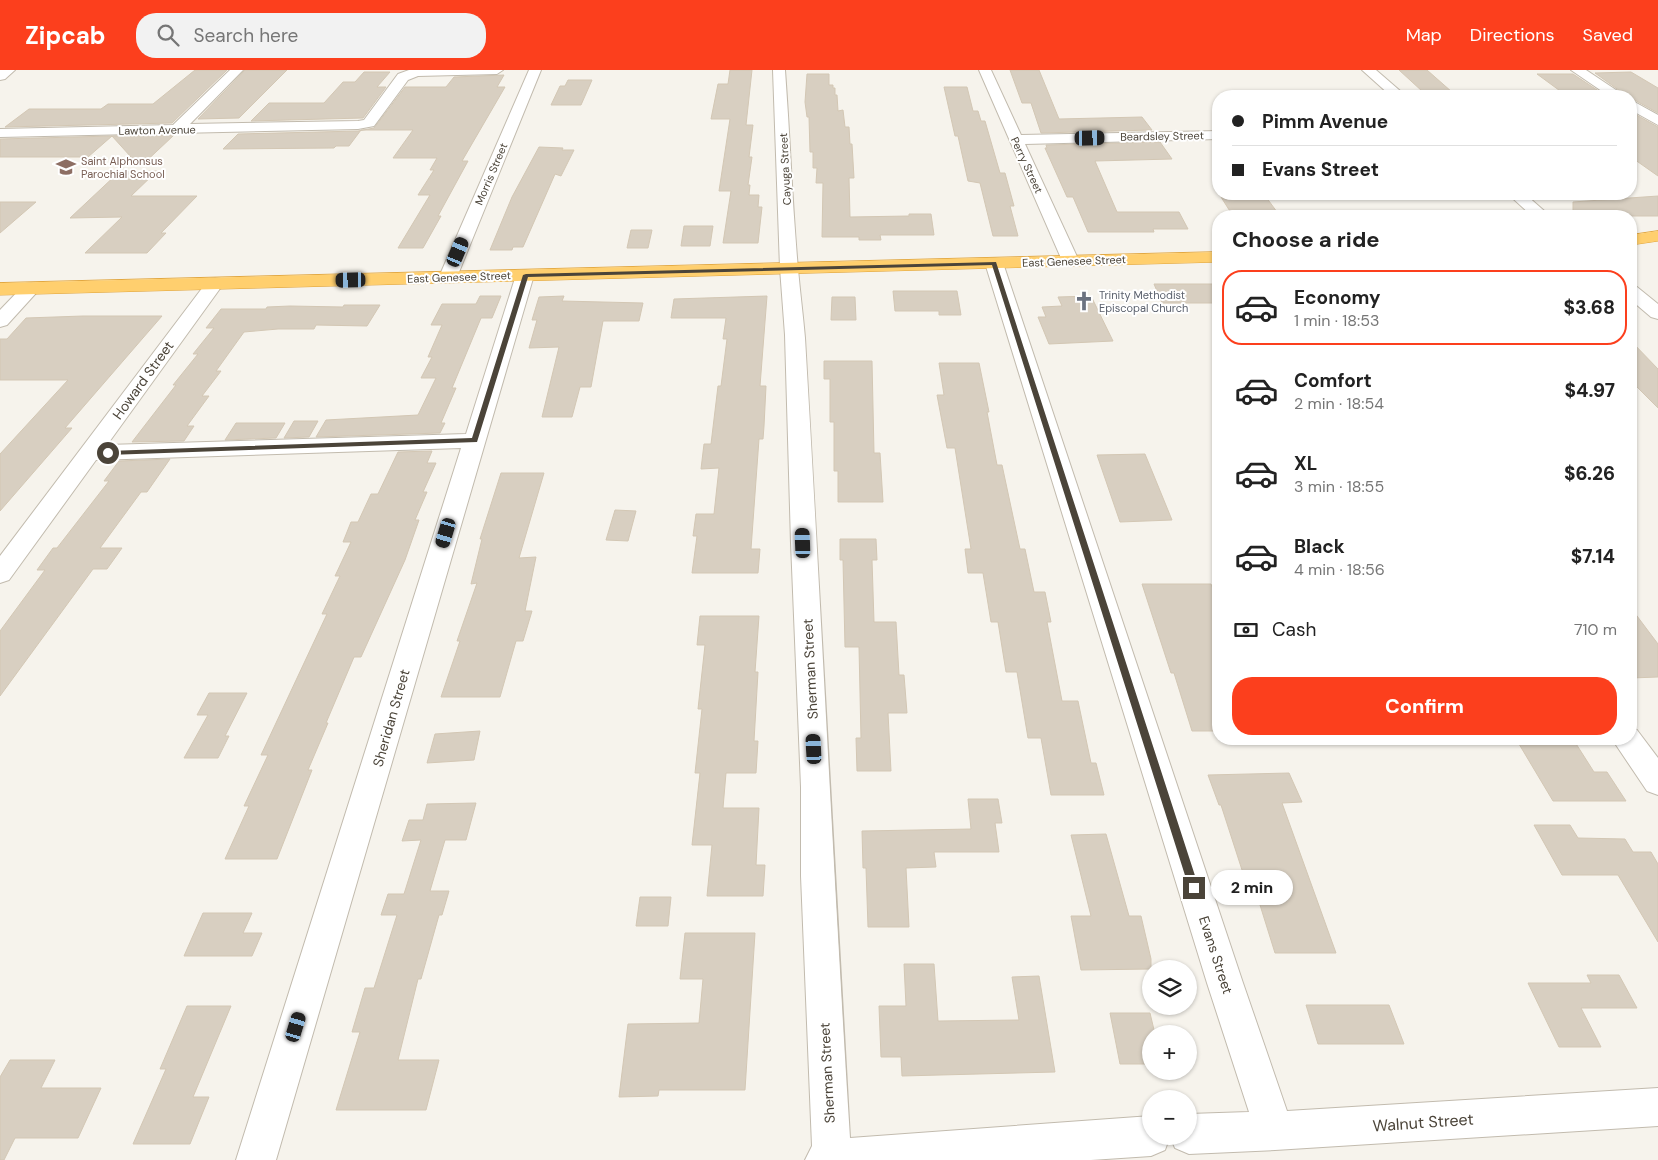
<!DOCTYPE html>
<html lang="en">
<head>
<meta charset="utf-8">
<style>
  body { margin:0; font-family:"DM Sans",sans-serif; background:#f2f2f2; color:#222; height:100vh; display:flex; flex-direction:column; font-size:19px; white-space:nowrap }
  * { box-sizing:border-box; margin:0 }
  p { font-size:16px; color:#767676 }
  .icon { flex:none; width:28px; height:28px; fill:none; stroke:currentColor; stroke-width:2; stroke-linecap:round; stroke-linejoin:round }
  .map { position:relative; flex:1; overflow:hidden }
  .sheet { position:absolute; left:1212px; top:140px; width:425px; height:535px; display:flex; flex-direction:column; background:#fff; border-radius:20px; box-shadow:0 1px 4px #0004 }
  .sheet>* { flex:none }
  .banner { position:absolute; left:1212px; top:20px; width:425px; height:110px; border-radius:20px; box-shadow:0 1px 4px #0004; display:grid; align-content:center; height:110px; padding:0 20px; background:#fff }
  .buttons { position:absolute; left:1142px; top:890px; display:grid; gap:10px }
  .buttons a { display:grid; place-items:center; width:55px; height:55px; border-radius:50%; background:#fff; box-shadow:0 1px 4px #0004; font-size:25px }
  .end { position:absolute; width:22px; height:22px; margin:-11px; border:6px solid #4b4439; background:#fff; box-shadow:0 0 0 2px #fff }
  .from { border-radius:50% }
  .bubble { position:absolute; height:35px; border-radius:18px; background:#fff; box-shadow:0 1px 4px #0004; font-size:16px; font-weight:800; line-height:35px; text-align:center }
  .car { position:absolute; width:15px; height:30px; margin:-15px -8px; border-radius:6px; box-shadow:0 0 4px 1px #0007; background:linear-gradient(#222 24%,#8ab4d8 0 40%,#222 0 76%,#8ab4d8 0 86%,#222 0) }
  .banner b { display:flex; align-items:center; gap:18px; height:48px; font-size:19px }
  .banner b+b { border-top:1px solid #e0e0e0 }
  .banner i { width:12px; height:12px; background:#222 }
  ul { padding:0; list-style:none }
  li { display:flex; align-items:center; gap:15px; height:75px; margin:0 10px 8px; padding:0 10px; border:2px solid transparent; border-radius:20px }
  li div { flex:1 }
  li b { display:block; font-size:19px }
  li em { font-style:normal; font-weight:800 }
  li.on { border-color:#fc3f1d }
  li>.icon { width:45px; height:45px; stroke-width:1.5 }
  h2 { padding:0 20px; font-size:22px; line-height:60px }
  .pay { display:flex; align-items:center; gap:12px; height:55px; padding:0 20px; font-size:19px }
  .pay p { margin-inline-start:auto }
  .cta { display:flex; gap:10px; margin-top:auto; padding:10px 20px }
  .cta a { flex:1; height:58px; border-radius:20px; background:#fc3f1d; color:#fff; font-size:20px; font-weight:800; line-height:58px; text-align:center }
  header { display:flex; align-items:center; gap:30px; box-sizing:border-box; height:70px; padding:0 25px; background:#fc3f1d; color:#fff }
  header strong { font-size:24px }
  nav { display:flex; gap:28px; margin-inline-start:auto; font-size:18px }
  .search { width:350px; height:45px; background:#f2f2f2; display:flex; align-items:center; gap:12px; box-sizing:border-box; padding:0 18px; border-radius:20px; color:#767676; font-size:19px }
  .map>svg:first-child { display:block }
  .building { fill:#d8cfc1; stroke:#d3c7b4 }
  .lines { fill:none; stroke-linecap:round; stroke-linejoin:round }
  .minor-casing { stroke:#c2bbae; stroke-width:2 }
  .highway-casing { stroke:#e0a43c; stroke-width:1 }
  .minor { fill:#fff; fill-rule:evenodd }
  .highway { fill:#ffcf6e; fill-rule:evenodd }
  .route { fill:#4b4439 }
  .labels { text-anchor:middle; stroke-width:4; stroke-linejoin:round; paint-order:stroke }
  .far-street-label { font-size:11px; fill:#4b4439; stroke:#fff }
  .far-education-label { font-size:11px; fill:#785e54; stroke:#fff; text-anchor:start }
  .far-worship-label { font-size:11px; fill:#5b616d; stroke:#fff; text-anchor:start }
  .street-label { font-size:14px; fill:#4b4439; stroke:#fff }
  .near-street-label { font-size:16px; fill:#4b4439; stroke:#fff }
</style>
</head>
<body>
<header>
<strong>Zipcab</strong>
<div class="search"><svg class="icon" aria-label="search" viewBox="0 0 24 24"><circle cx="10" cy="10" r="6"/><path d="M15 15l6 6"/></svg>Search here</div>
<nav><a>Map</a><a>Directions</a><a>Saved</a></nav>
</header>
<div class="map">
<svg width="1658" height="1090" viewBox="0 0 1658 1090">
  <rect width="100%" height="100%" fill="#f6f3ec"/>
  <!-- building -->
  <path class="building" d="M195,0H227L172,53L5,57L29,39H101L108,34H153Z
    M245,0H287L239,48L198,49Z
    M730,0H752L746,55H753L749,87H752L748,115H750L749,125H759L758,137H762L758,173H723L731,121H719L730,49H711L718,14H728Z
    M1010,0H1039L1059,49L1142,47L1152,60L1041,63L1031,33H1022Z
    M1399,0H1427L1452,22H1423Z
    M364,2H390L377,17H386L363,48L251,51L269,33H324L343,12H355Z
    M1631,2L1658,18V43L1631,28V26H1627L1595,3Z
    M807,4H829V15H833V18H835V25H837L838,41L843,40L845,57H849L850,74H852L854,108H849L850,147L909,146V144H931L934,165H880L881,170H859V167H822L823,113H816L817,98H813V82H810L809,47H807L805,32Z
    M1537,4H1573L1606,26H1567Z
    M504,5L497,17H505L462,91H468L438,146H441L423,178H398L430,125H418L434,100H430L437,88H393L413,60H361L349,76H336L334,78L223,79L238,64L358,61L374,58L405,17H446L454,7Z
    M568,10H592L581,35H551L560,16H565Z
    M944,17H967L973,41H978L981,51H985L1000,103H1005L1014,136H1010L1018,166H993L980,113L968,111L958,66H955Z
    M1631,42L1658,57V106L1631,87Z
    M174,65L140,97L112,66Z
    M112,66L88,87H0V69Z
    M1160,72L1172,89L1095,91L1117,142H1179L1188,159H1153L1154,162H1088L1073,127H1067L1045,78H1047L1046,75Z
    M539,77L563,78L562,80H574L561,106L555,104L523,177H513L512,180H490L512,127Z
    M157,101L131,126H197L161,163H166L147,183H85L122,147L70,148L119,102Z
    M1658,126V146H1573V132Z
    M1221,127H1266L1280,146H1233Z
    M0,132H36L0,163Z
    M684,156H713L710,176H681Z
    M631,160H652L648,178H627Z
    M1154,214H1219V233H1162Z
    M893,221H957L961,245H939V241H895Z
    M480,226H501L492,248H481L452,318H456L441,353H445L440,363L316,367L326,350L418,345L436,308H421L432,287H428L442,255H431L442,234H476Z
    M564,226L562,231L643,233L639,251H603L591,317H580L572,347H542L559,277L529,278L537,250H532L539,227Z
    M767,226L760,316H766L764,356L763,369H759L751,479H760L758,503H692L697,466H693L696,444H714L719,398L701,399L704,374H711L718,316H721L727,269H723L726,248H671L674,229Z
    M1091,226L1113,271L1049,274L1038,247H1046L1042,237L1062,236L1058,227Z
    M832,227H855L856,250H831Z
    M344,235H380L367,256L316,255L314,259H278L244,262L216,301H221L202,326H209L187,356H194L184,371L132,372L176,315H173L198,284H193L214,258H206L221,239H266L267,237L290,236L343,237Z
    M83,246H162L65,358H72L0,441V384L68,310H0V269H7L26,248Z
    M1631,271L1658,299V338L1631,311Z
    M824,291H872L874,383H880L883,432H838V401H834V352H830V309H824Z
    M939,293H979L989,342H987L997,395H1002L1020,479H1025L1034,522H1045L1051,552H1047L1062,631H1078L1091,693H1096L1104,725H1051L1041,668H1028L1017,602H1006L998,552H991L983,503H968L965,479H971L955,378H947L937,325H944Z
    M294,351H318L309,367L284,368Z
    M236,353H285L276,368L225,370Z
    M432,381L427,393H436L423,422H427L415,450H419L405,490L361,587H354L326,653H328L308,700H312L277,789H225L249,736H244L268,685H261L327,544H322L340,506H335L351,472H343L351,452H358L371,424H378L398,382Z
    M1145,384L1172,450L1120,452L1097,385Z
    M170,389L147,422H141L100,478H122L107,499H93L0,626V561L45,500H37L53,478H57L109,411H104L119,391Z
    M501,403H544L519,488L536,487L525,541H532L523,571H516L500,627H441L460,571H457L477,513L471,514L482,469H480Z
    M615,440L636,441L628,471L606,470Z
    M840,469H876L877,490H872L874,552H896L899,605H904L907,643H888L891,701H857L856,668H861L859,577H845L843,490H840Z
    M1142,514H1211L1219,534V661H1192L1174,603H1171Z
    M1631,538L1658,574V607L1631,608Z
    M700,546H759L755,602H758L754,671H758L756,703H726L723,738H759L756,795H765L763,826H707L712,775H692L700,703H695L702,639H698L705,575H697Z
    M209,623H247L225,666H229L218,688H184L208,645H197Z
    M480,661L474,690L427,693L435,664Z
    M1516,669H1573L1594,702H1607L1626,731H1553Z
    M1289,703L1302,732L1282,733L1336,883H1275L1250,803H1243L1221,735H1219L1208,705Z
    M968,729H998L1002,753H995L999,782H934L936,797L906,798L909,857H868L866,798H863L862,761L971,759Z
    M476,733L466,770H445L430,821H449L442,845H439L421,909H418L398,990H439L426,1040H336L360,962H352L365,918H374L397,845H381L388,824H404L421,770L402,771L409,750H423L427,734Z
    M1534,755H1570L1578,768L1625,769L1633,782H1651L1658,794V872L1618,805H1562Z
    M1106,764L1129,846H1141L1151,889V899L1081,900L1071,846H1091L1071,765Z
    M640,827H671L668,856H636Z
    M203,843H252L243,863H262L252,886H184Z
    M685,863H755L745,1020H659L658,1026L619,1027L628,954L699,953L703,909H680Z
    M904,894H934L938,951L1019,950L1012,907L1039,906L1055,1002L902,1006L901,987H881L879,936H906Z
    M1587,905H1619L1637,938H1581L1601,977H1559L1528,913H1591Z
    M1306,935H1389L1404,974H1318Z
    M187,936H231L193,1027H209L190,1074H133L166,999H160Z
    M1110,943H1150L1155,964H1151V994H1120Z
    M10,990H55L41,1018H101L78,1068H15L4,1090H0V1007Z"/>
  <g class="lines">
    <defs>
      <path id="minor" d="M0,0H15L5,9L0,10Z
        M230,0H243L190,54L358,51L364,50L398,4L409,0H503L497,4L418,6L408,10L374,56L358,59L0,67V59L173,55Z
        M529,0H541L457,207L454,211L448,212L442,211L439,207Z
        M773,0H785C790,66 792,133 798,199C800,222 803,245 805,268C821,535 833,802 850,1068L1151,1046V1066H1189V1044L1249,1042L1207,913L985,193L988,189L994,188L1000,189L1003,193L1243,913L1287,1041L1658,1018V1056L1275,1080L1189,1084L1175,1078L1170,1066L1165,1080L1151,1086L1091,1090H805L812,1076L801,806V717L791,473L785,265L780,198Z
        M979,0H991L1021,65L1219,61V69L1025,74L1079,191L1076,195L1070,196L1064,195Z
        M1362,0H1376L1406,26H1391Z
        M1571,0H1586L1625,26H1609Z
        M1631,30L1658,45V55L1631,40Z
        M1508,124H1525L1550,146H1532Z
        M525,200L531,201L534,205L276,1090H236L461,378L96,390L9,510L0,513V486L209,209L215,208L221,209L224,213L107,375L466,364L516,205L519,201Z
        M31,213L37,214L40,218L37,222L7,255L0,257V240L25,214Z
        M1631,216L1637,217L1658,234V249L1651,247L1631,230Z
        M1631,658L1637,660L1658,688V725L1647,721L1612,669H1631Z"/>
      <path id="highway" d="M1658,161V171L1631,175V165Z
        M1219,182V192L0,225V213Z"/>
    </defs>
    <!-- minor casing -->
    <use href="#minor" class="minor-casing"/>
    <!-- highway casing -->
    <use href="#highway" class="highway-casing"/>
    <!-- minor -->
    <use href="#minor" class="minor"/>
    <!-- highway -->
    <use href="#highway" class="highway"/>
  </g>
  <!-- route -->
  <path class="route" d="M996,192L1199,818L1194,822L1189,818L992,195L528,207L477,372L108,385L105,383L108,381L472,368L523,205L526,204Z"/>
  <!-- icons -->
  <defs>
    <symbol id="school-bare" viewBox="-9 -9 18 18"><path d="M0-5L7-2L0 1L-7-2ZM-4 1L0 2.5L4 1V4Q0 6-4 4Z" fill="#8d6e63" stroke="#fff" stroke-width="2.5" paint-order="stroke"/></symbol>
    <symbol id="church-bare" viewBox="-9 -9 18 18"><path d="M-1.2-6h2.4v3.5h3.3v2.4h-3.3V6h-2.4V-.1h-3.3v-2.4h3.3Z" fill="#6b7280" stroke="#fff" stroke-width="2.5" paint-order="stroke"/></symbol>
  </defs>
  <g fill-rule="evenodd">
    <use href="#school-bare" x="52" y="83" width="28" height="28"/>
    <use href="#church-bare" x="1070" y="217" width="28" height="28"/>
  </g>
  <g class="labels">
    <!-- far-street labels -->
    <g class="far-street-label">
      <text transform="translate(157 60) rotate(-1)" y="4">Lawton Avenue</text>
      <text transform="translate(1162 66) rotate(-1)" y="4">Beardsley Street</text>
      <text transform="translate(1027 95) rotate(65)" y="4">Perry Street</text>
      <text transform="translate(785 99) rotate(-93)" y="4">Cayuga Street</text>
      <text transform="translate(491 104) rotate(-67)" y="4">Morris Street</text>
      <text transform="translate(1074 191) rotate(-2)" y="4">East Genesee Street</text>
      <text transform="translate(459 207) rotate(-2)" y="4">East Genesee Street</text>
    </g>
    <!-- far-education labels -->
    <g class="far-education-label">
      <text x="81" y="95">Saint Alphonsus<tspan x="81" dy="13">Parochial School</tspan></text>
    </g>
    <!-- far-worship labels -->
    <g class="far-worship-label">
      <text x="1099" y="229">Trinity Methodist<tspan x="1099" dy="13">Episcopal Church</tspan></text>
    </g>
    <!-- street labels -->
    <g class="street-label">
      <text transform="translate(143 310) rotate(-54)" y="5">Howard Street</text>
      <text transform="translate(810 599) rotate(-93)" y="5">Sherman Street</text>
      <text transform="translate(391 648) rotate(-74)" y="5">Sheridan Street</text>
      <text transform="translate(1216 885) rotate(72)" y="5">Evans Street</text>
      <text transform="translate(827 1003) rotate(-93)" y="5">Sherman Street</text>
    </g>
    <!-- near-street labels -->
    <g class="near-street-label">
      <text transform="translate(1423 1052) rotate(-4)" y="6">Walnut Street</text>
    </g>
  </g>
</svg>
<div class="buttons">
<a><svg class="icon" aria-label="layers" viewBox="0 0 24 24"><path d="M12 4l9 5-9 5-9-5zM3 14l9 5 9-5"/></svg></a>
<a>+</a>
<a>−</a>
</div>
<i class="end from" style="left:108px;top:383px"></i>
<i class="end" style="left:1194px;top:818px"></i>
<div class="bubble" style="left:1211px;top:800px;width:82px">2 min</div>
<i class="car" style="left:1090px;top:68px;rotate:89deg"></i>
<i class="car" style="left:458px;top:182px;rotate:23deg"></i>
<i class="car" style="left:351px;top:210px;rotate:269deg"></i>
<i class="car" style="left:446px;top:463px;rotate:197deg"></i>
<i class="car" style="left:803px;top:473px;rotate:358deg"></i>
<i class="car" style="left:814px;top:679px;rotate:357deg"></i>
<i class="car" style="left:296px;top:957px;rotate:17deg"></i>
<div class="banner">
<b><i class="from"></i>Pimm Avenue</b>
<b><i></i>Evans Street</b>
</div>
<section class="sheet">
<h2>Choose a ride</h2>
<ul>
<li class="on"><svg class="icon" aria-label="car" viewBox="0 0 24 24"><path d="M5 17H2v-5l4-1 3-4h7l3 4 3 1v5h-3M9 17h6M6 11h13"/><circle cx="7" cy="17" r="2"/><circle cx="17" cy="17" r="2"/></svg><div><b>Economy</b><p>1 min · 18:53</p></div><em>$3.68</em></li>
<li><svg class="icon" aria-label="car" viewBox="0 0 24 24"><path d="M5 17H2v-5l4-1 3-4h7l3 4 3 1v5h-3M9 17h6M6 11h13"/><circle cx="7" cy="17" r="2"/><circle cx="17" cy="17" r="2"/></svg><div><b>Comfort</b><p>2 min · 18:54</p></div><em>$4.97</em></li>
<li><svg class="icon" aria-label="car" viewBox="0 0 24 24"><path d="M5 17H2v-5l4-1 3-4h7l3 4 3 1v5h-3M9 17h6M6 11h13"/><circle cx="7" cy="17" r="2"/><circle cx="17" cy="17" r="2"/></svg><div><b>XL</b><p>3 min · 18:55</p></div><em>$6.26</em></li>
<li><svg class="icon" aria-label="car" viewBox="0 0 24 24"><path d="M5 17H2v-5l4-1 3-4h7l3 4 3 1v5h-3M9 17h6M6 11h13"/><circle cx="7" cy="17" r="2"/><circle cx="17" cy="17" r="2"/></svg><div><b>Black</b><p>4 min · 18:56</p></div><em>$7.14</em></li>
</ul>
<div class="pay"><svg class="icon" aria-label="cash" viewBox="0 0 24 24"><path d="M3 7h18v10H3z"/><circle cx="12" cy="12" r="2"/></svg>Cash<p>710 m</p></div>
<div class="cta"><a>Confirm</a></div>
</section>
</div>
</body>
</html>
